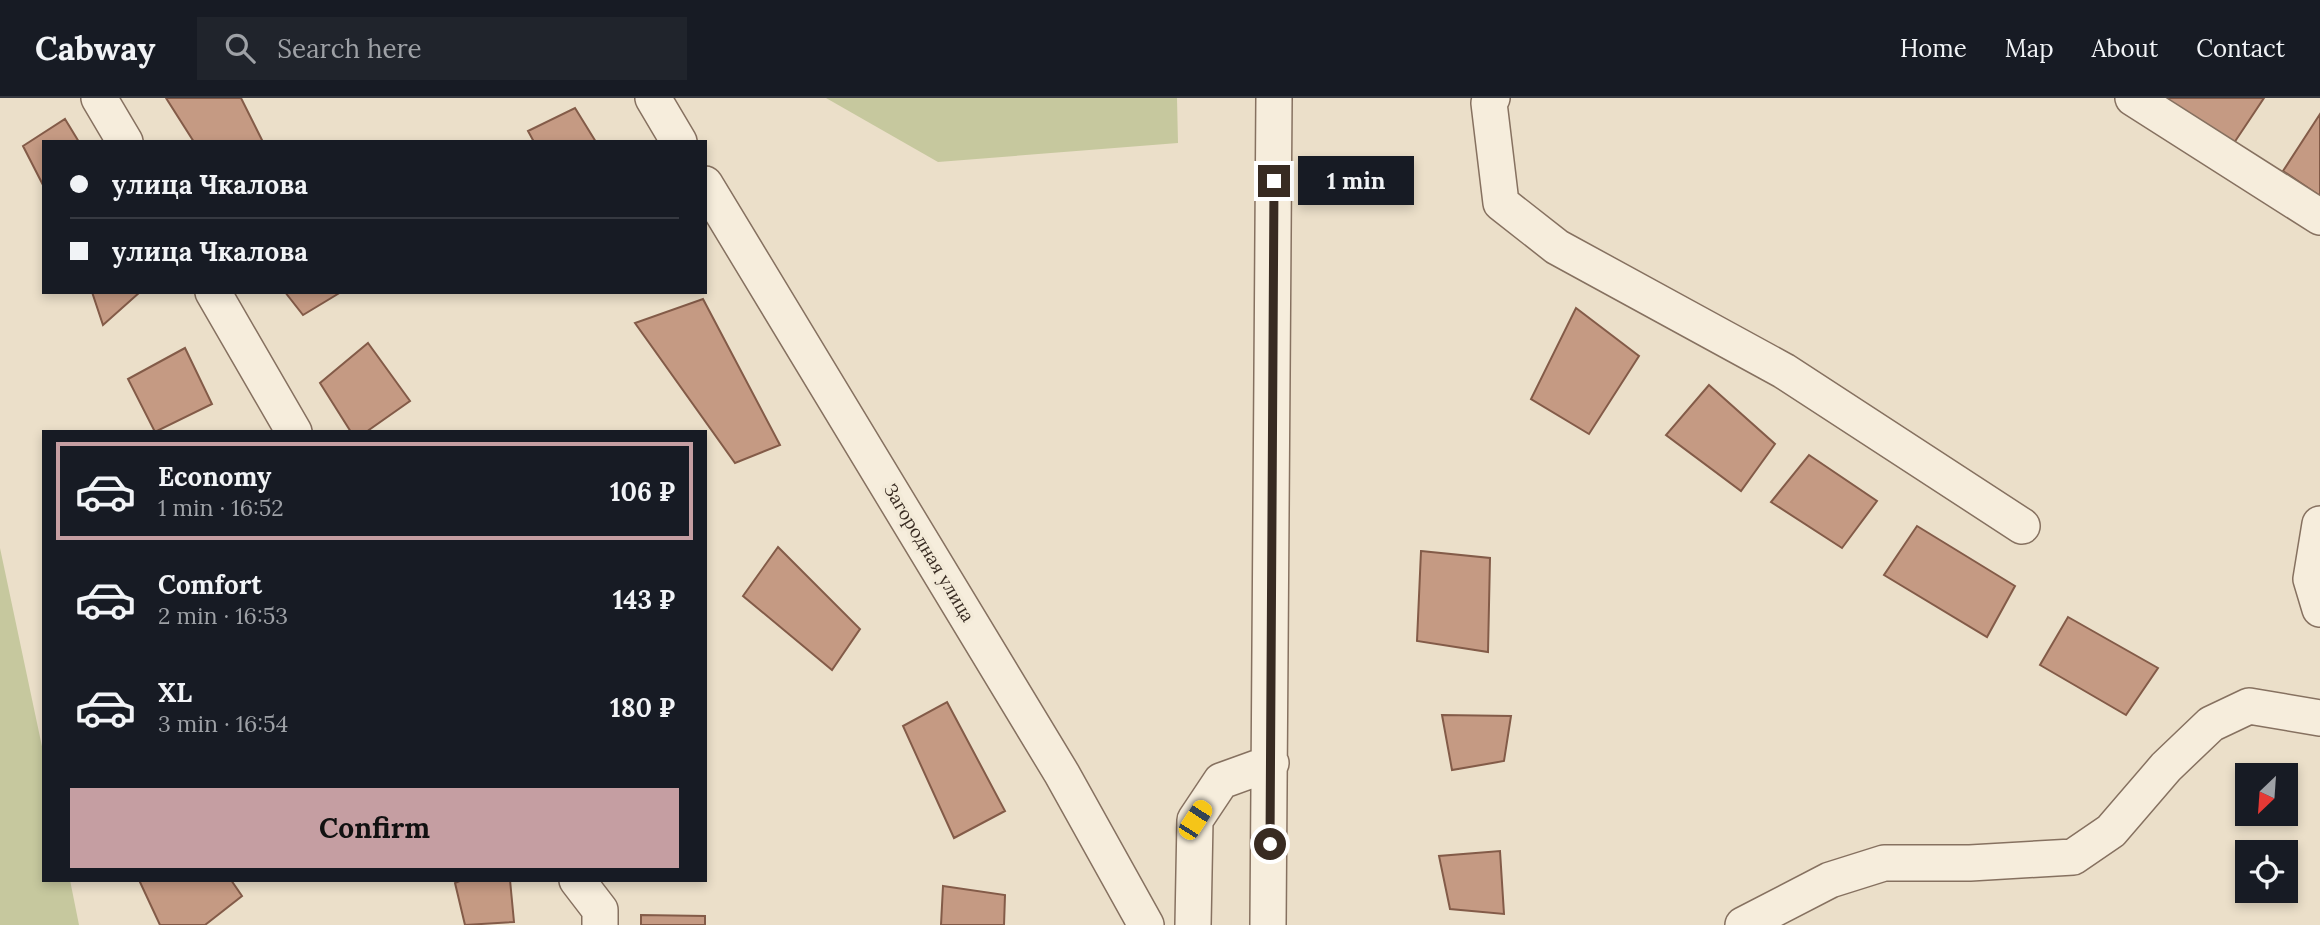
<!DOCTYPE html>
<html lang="en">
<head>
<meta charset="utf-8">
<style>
  body { margin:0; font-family:Lora,serif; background:#20242c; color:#f1f3f6; height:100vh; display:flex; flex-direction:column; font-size:26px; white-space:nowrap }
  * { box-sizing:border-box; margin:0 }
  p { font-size:23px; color:#9ea1a6 }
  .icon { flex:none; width:38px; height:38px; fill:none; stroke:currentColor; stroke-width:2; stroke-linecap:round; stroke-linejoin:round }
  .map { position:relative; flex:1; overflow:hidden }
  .side { position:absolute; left:42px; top:332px; width:665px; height:452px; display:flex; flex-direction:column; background:#171b24; border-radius:0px; box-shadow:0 4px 10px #0003 }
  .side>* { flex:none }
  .banner { position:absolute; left:42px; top:42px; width:665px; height:154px; border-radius:0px; box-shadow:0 4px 10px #0003; display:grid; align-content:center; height:154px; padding:0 28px; background:#171b24 }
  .needle { width:46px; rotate:205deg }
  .buttons { position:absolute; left:2235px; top:665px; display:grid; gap:14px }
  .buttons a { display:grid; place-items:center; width:63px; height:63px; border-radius:0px; background:#171b24; box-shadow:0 4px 10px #0003; font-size:35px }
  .end { position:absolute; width:32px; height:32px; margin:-16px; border:9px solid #382b22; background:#fff; box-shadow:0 0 0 4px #fff }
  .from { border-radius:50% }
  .bubble { position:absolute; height:49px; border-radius:0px; background:#171b24; box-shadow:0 4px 10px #0003; font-size:23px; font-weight:700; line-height:49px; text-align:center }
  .car { position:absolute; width:21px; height:42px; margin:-21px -10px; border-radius:9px; box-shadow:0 0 5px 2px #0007; background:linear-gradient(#f5c518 24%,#345 0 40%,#f5c518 0 76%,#345 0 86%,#f5c518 0) }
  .banner b { display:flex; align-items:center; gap:24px; height:66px; font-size:26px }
  .banner b+b { border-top:2px solid #363941 }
  .banner i { width:18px; height:18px; background:#f1f3f6 }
  ul { padding:12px 0 0; list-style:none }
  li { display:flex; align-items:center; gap:21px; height:98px; margin:0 14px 10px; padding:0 14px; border:4px solid transparent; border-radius:0px }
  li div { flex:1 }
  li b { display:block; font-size:26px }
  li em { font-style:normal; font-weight:700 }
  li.current { border-color:#c59ea2 }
  li>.icon { width:63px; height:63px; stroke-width:1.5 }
  .action { display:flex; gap:14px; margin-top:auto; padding:14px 28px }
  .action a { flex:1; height:80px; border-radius:0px; background:#c59ea2; color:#111; font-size:28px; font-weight:700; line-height:80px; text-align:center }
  header { display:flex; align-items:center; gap:42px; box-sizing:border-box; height:98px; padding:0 35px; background:#171b24; border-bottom:2px solid #363941 }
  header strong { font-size:33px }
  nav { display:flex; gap:38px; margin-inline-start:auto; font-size:24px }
  .search { width:490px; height:63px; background:#20242c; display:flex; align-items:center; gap:18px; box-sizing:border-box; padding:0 24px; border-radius:0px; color:#9ea1a6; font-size:26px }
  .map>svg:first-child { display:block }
  .green { fill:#c6c89e }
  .building { fill:#c59a83; stroke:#835b48; stroke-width:2 }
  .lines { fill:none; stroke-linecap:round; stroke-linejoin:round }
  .minor-casing { stroke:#867160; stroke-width:38 }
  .minor { stroke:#f6eddc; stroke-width:35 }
  .route { stroke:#382b22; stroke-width:9 }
  .labels { text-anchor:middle; stroke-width:7; stroke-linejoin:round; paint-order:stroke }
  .street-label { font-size:18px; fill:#382b22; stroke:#f3ead8 }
</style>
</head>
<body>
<header>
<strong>Cabway</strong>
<div class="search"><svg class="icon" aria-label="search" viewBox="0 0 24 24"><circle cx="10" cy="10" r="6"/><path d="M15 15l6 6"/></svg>Search here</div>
<nav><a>Home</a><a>Map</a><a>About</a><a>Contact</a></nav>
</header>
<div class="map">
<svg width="2320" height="827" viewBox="0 0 2320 827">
  <rect width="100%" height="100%" fill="#ebdfc9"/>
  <!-- green -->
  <path class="green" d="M826,0H1177L1178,45L938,64Z
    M0,450L44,658V782H70L79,827H0Z"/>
  <!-- building -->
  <path class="building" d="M166,0H241L263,44H194Z
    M2164,0H2264L2234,45Z
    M575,10L596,44H534L528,33Z
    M2320,16V98L2283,73Z
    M65,21L79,44H44V89L23,48Z
    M92,194H140L103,227Z
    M285,194H341L303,217Z
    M703,201L780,347L735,365L635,225Z
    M1576,210L1639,258L1589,336L1531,301Z
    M368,245L410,303L366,334H351L320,285Z
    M185,250L212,306L155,334L128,281Z
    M1709,287L1775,346L1741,393L1666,337Z
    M1809,357L1877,403L1842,450L1771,404Z
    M1917,428L2015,488L1987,539L1884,477Z
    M778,449L860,531L832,572L743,498Z
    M1421,453L1490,460L1488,554L1417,543Z
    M2068,519L2158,570L2126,617L2040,567Z
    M947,604L1005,713L954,740L903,628Z
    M1442,617L1511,618L1504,663L1452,672Z
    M1500,753L1504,816L1450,811L1439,758Z
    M139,782H231L242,798L205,827H160Z
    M462,782H510L514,824L465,827L455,785Z
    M943,788L1005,797L1004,827H941Z
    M641,817L705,818V827H641Z"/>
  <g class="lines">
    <defs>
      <path id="minor" d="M99,0L125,44
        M653,0L679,44
        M1492,0L1489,5L1501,105L1557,149L1784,273L2022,428
        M2133,0L2320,119
        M705,86L1062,676L1146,827
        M213,194L294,334
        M2320,426L2311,481L2320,511
        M577,782L600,812V827
        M1193,827L1195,722L1221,683L1271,665
        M1268,827L1274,0
        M1743,827L1830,782L1884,765H1970L2073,759L2111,733L2166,669L2211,626L2249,608L2320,620"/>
    </defs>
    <!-- minor casing -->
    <use href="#minor" class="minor-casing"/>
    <!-- minor -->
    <use href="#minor" class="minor"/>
  </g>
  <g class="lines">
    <!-- route -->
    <path class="route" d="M1270,746L1274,83"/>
  </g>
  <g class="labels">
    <!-- street labels -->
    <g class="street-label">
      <text transform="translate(929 455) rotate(59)" y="6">Загородная улица</text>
    </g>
  </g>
</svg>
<div class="buttons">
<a><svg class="needle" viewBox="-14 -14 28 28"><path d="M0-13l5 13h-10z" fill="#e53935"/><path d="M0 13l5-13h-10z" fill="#9ea1a6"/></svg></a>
<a><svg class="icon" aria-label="locate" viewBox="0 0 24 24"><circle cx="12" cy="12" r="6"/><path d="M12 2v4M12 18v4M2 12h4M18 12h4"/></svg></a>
</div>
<i class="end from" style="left:1270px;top:746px"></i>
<i class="end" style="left:1274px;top:83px"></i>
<div class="bubble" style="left:1298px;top:58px;width:116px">1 min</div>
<i class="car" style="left:1195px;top:722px;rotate:33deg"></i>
<div class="banner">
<b><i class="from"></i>улица Чкалова</b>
<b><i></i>улица Чкалова</b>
</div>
<section class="side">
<ul>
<li class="current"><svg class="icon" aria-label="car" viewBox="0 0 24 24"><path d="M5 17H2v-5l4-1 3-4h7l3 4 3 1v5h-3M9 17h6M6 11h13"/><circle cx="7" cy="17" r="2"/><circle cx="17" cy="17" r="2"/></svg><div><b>Economy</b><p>1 min · 16:52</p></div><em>106 ₽</em></li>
<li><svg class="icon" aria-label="car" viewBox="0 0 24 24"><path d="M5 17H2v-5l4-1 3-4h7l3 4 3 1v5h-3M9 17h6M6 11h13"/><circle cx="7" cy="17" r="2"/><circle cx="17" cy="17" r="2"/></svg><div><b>Comfort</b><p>2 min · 16:53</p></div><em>143 ₽</em></li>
<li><svg class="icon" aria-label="car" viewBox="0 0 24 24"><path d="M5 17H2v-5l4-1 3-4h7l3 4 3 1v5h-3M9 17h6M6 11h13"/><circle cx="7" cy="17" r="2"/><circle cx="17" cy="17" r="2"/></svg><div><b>XL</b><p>3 min · 16:54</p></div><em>180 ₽</em></li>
</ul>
<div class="action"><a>Confirm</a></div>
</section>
</div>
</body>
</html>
